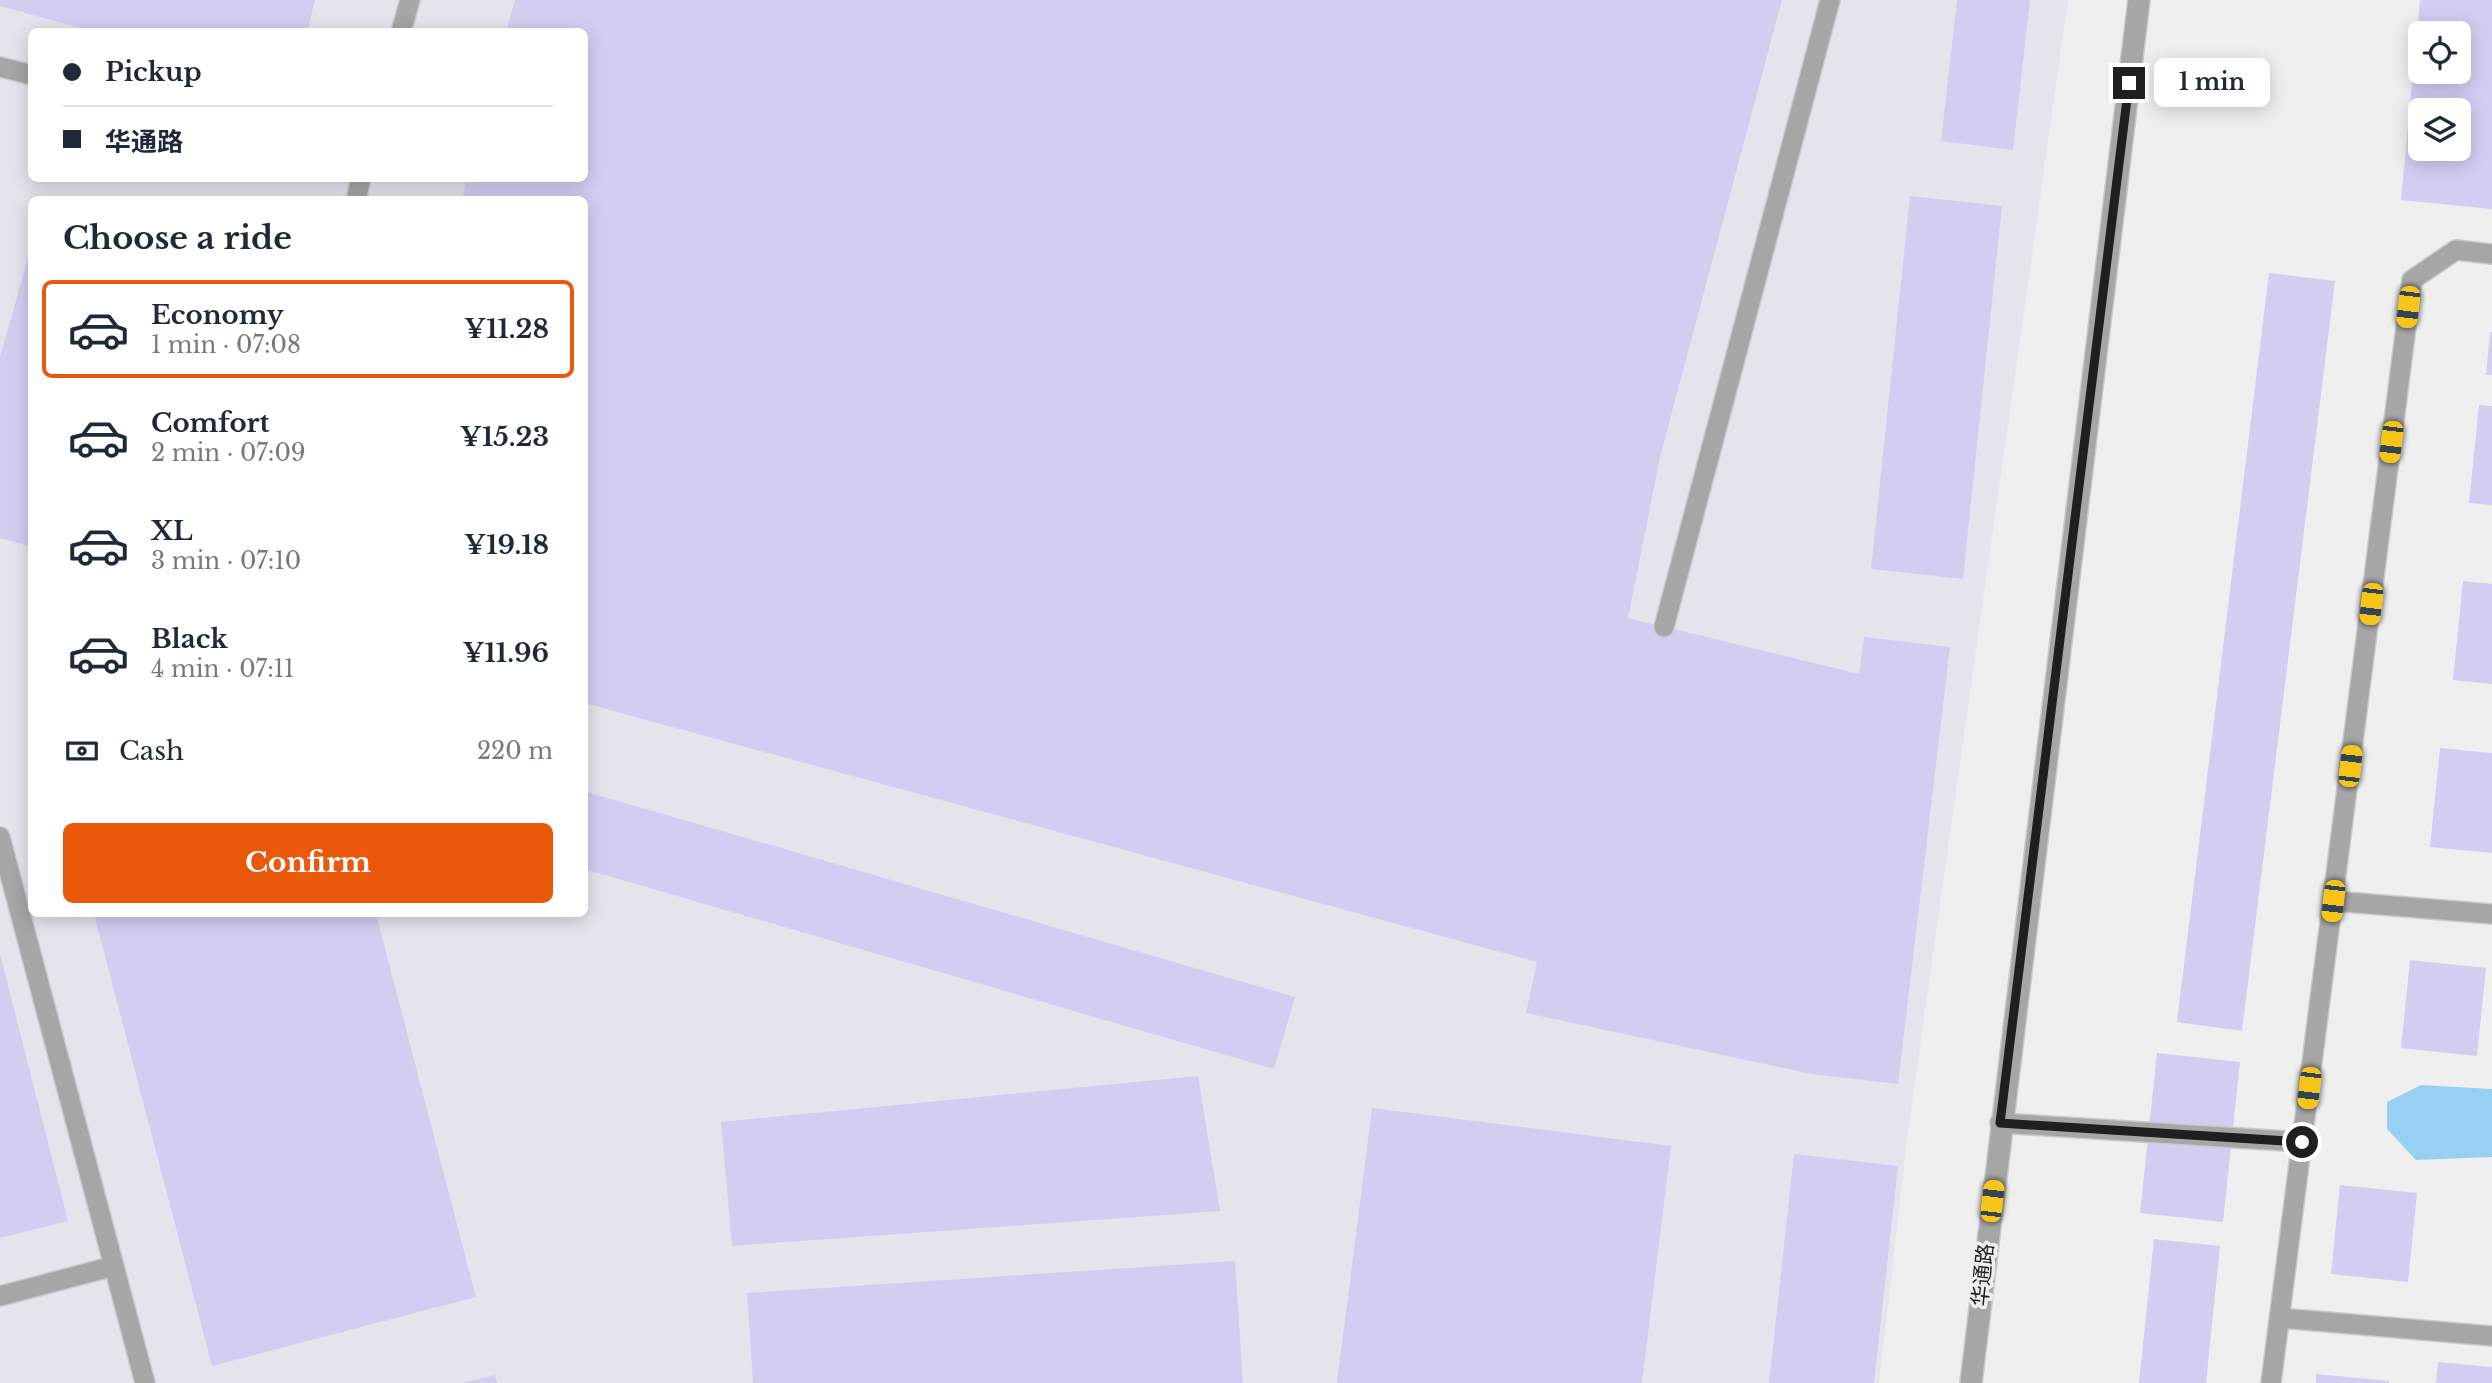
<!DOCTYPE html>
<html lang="en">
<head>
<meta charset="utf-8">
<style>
  body { margin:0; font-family:"Libre Baskerville","Noto Sans SC",serif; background:#f6f6f7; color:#1f2937; height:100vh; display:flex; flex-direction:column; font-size:26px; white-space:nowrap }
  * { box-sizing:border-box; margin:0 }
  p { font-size:23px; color:#747a83 }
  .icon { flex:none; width:38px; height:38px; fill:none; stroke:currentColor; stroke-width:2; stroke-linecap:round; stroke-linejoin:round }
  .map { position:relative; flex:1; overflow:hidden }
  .panel { position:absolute; left:28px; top:196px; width:560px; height:721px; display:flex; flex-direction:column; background:#fff; border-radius:10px; box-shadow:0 4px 18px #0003 }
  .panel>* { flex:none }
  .hud { position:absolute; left:28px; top:28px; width:560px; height:154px; border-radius:10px; box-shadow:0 4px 18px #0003; display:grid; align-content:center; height:154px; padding:0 35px; background:#fff }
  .buttons { position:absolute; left:2408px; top:21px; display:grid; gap:14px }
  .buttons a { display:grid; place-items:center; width:63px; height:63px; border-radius:10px; background:#fff; box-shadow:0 4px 18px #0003; font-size:35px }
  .end { position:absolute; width:32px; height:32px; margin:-16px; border:9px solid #1f1f20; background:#fff; box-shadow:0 0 0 4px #fff }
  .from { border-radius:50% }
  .bubble { position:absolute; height:49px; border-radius:10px; background:#fff; box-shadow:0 4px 18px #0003; font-size:23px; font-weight:800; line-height:49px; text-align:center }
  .car { position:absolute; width:21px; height:42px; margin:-21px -10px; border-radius:9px; box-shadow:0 0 5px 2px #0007; background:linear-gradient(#f5c518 24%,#345 0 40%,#f5c518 0 76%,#345 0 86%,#f5c518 0) }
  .hud b { display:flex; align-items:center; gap:24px; height:66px; font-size:26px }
  .hud b+b { border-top:2px solid #e0e1e3 }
  .hud i { width:18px; height:18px; background:#1f2937 }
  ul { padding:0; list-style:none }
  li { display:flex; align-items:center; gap:21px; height:98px; margin:0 14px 10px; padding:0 21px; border:4px solid transparent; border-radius:10px }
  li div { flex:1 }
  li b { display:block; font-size:26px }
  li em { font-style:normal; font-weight:800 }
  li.active { border-color:#ea580c }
  li>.icon { width:63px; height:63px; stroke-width:1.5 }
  h2 { padding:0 35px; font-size:32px; line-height:84px }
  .pay { display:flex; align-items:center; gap:18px; height:77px; padding:0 35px; font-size:26px }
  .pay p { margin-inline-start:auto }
  .cta { display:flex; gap:14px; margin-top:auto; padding:14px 35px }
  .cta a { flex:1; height:80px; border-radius:10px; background:#ea580c; color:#fff; font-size:28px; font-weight:800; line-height:80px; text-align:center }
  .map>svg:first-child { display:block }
  .built { fill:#e5e4ed; fill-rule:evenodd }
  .water { fill:#98d0f3 }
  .building { fill:#d1cef2; fill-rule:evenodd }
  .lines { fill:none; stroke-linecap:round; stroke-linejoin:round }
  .service-casing { stroke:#cacacb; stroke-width:22 }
  .minor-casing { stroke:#cacacb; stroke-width:24 }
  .service { stroke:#a7a6a6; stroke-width:19 }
  .minor { stroke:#a7a6a6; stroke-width:21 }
  .route { stroke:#1f1f20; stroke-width:9 }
  .labels { text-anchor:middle; stroke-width:7; stroke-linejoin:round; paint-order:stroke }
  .street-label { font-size:21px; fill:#1f1f20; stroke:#efeff0 }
</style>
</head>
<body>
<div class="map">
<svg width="2492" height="1383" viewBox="0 0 2492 1383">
  <rect width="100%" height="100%" fill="#efeff0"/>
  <!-- built -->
  <path class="built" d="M0,0H2068L1908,1131L1879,1383H0ZM32,32H584V178H32ZM32,200H584V914H32Z"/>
  <!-- water -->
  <path class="water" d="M2421,1085L2492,1089V1157L2416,1160L2387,1129V1102Z"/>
  <!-- building -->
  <path class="building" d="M0,0H315L307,32H95L0,6Z
    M515,0H1782L1660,457L1628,618L1859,674L1864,637L1950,647L1898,1084L1812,1074L1526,1013L1537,962L584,703V200H462L467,178H584V32H506Z
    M1957,0H2030L2013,150L1941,141Z
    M2420,0H2492V209L2401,200ZM2420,33H2459V72H2420ZM2420,110H2459V149H2420Z
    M1910,196L2002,206L1963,579L1871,569Z
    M32,244V547L0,538V357Z
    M2269,273L2335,281L2242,1031L2177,1022Z
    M2490,332H2492V375H2486Z
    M2479,405L2492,406V505L2469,503Z
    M2463,581L2492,584V684L2453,680Z
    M2440,748L2492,753V853L2430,847Z
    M584,791L1295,997L1274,1069L584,869Z
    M94,914H376L476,1297L212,1366Z
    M0,954L68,1221L0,1238Z
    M2410,960L2486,968L2477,1056L2401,1048Z
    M2157,1053L2240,1062L2223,1222L2140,1213Z
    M1198,1076L1220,1211L732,1246L721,1122Z
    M1372,1108L1671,1146L1642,1383H1337Z
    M1794,1154L1898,1166L1874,1383H1769Z
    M2340,1185L2417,1193L2408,1282L2331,1274Z
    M2154,1239L2220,1246L2206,1383H2139Z
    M1235,1261L1243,1383H753L747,1293Z
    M2438,1362L2492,1367V1383H2436Z
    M2316,1374L2389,1381V1383H2316Z
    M495,1375L497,1383H466V1382Z"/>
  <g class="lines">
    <defs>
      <path id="service" d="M401,32L410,0
        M0,67L32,75
        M356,200L361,178
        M1664,627L1830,0
        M0,837L145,1383
        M2333,901L2492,914
        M2000,1123L2302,1142
        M0,1296L114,1266
        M2280,1318L2492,1336
        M2271,1383L2412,280L2456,250L2492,254"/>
      <path id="minor" d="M1971,1383L2139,0"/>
    </defs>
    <!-- service casing -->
    <use href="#service" class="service-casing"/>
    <!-- minor casing -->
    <use href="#minor" class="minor-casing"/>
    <!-- service -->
    <use href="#service" class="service"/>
    <!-- minor -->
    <use href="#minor" class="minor"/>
  </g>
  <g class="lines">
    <!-- route -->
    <path class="route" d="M2129,83L2000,1123L2302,1142"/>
  </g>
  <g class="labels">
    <!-- street labels -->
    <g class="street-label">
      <text transform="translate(1983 1275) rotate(-84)" y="7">华通路</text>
    </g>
  </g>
</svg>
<div class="buttons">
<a><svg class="icon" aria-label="locate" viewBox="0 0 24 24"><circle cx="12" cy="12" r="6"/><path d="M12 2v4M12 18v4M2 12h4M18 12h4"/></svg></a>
<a><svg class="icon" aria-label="layers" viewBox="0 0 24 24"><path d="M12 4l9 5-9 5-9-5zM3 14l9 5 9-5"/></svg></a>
</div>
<i class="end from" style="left:2302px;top:1142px"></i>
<i class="end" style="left:2129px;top:83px"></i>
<div class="bubble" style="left:2154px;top:58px;width:116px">1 min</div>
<i class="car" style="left:2408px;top:307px;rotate:187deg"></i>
<i class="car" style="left:2391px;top:442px;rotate:187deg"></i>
<i class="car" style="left:2371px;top:604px;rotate:187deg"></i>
<i class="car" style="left:2350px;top:766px;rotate:7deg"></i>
<i class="car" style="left:2333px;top:901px;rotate:187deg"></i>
<i class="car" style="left:2309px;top:1088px;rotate:187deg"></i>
<i class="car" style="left:1992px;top:1201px;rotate:7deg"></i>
<div class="hud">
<b><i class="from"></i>Pickup</b>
<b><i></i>华通路</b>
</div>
<section class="panel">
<h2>Choose a ride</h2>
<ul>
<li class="active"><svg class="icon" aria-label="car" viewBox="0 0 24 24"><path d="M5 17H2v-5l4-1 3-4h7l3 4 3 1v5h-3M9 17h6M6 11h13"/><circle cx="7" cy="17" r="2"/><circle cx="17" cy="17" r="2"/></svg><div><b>Economy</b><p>1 min · 07:08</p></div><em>¥11.28</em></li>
<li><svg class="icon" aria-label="car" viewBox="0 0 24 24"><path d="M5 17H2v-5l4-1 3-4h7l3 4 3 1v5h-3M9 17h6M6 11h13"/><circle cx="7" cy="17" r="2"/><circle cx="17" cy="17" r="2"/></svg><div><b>Comfort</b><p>2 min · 07:09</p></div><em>¥15.23</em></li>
<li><svg class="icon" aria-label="car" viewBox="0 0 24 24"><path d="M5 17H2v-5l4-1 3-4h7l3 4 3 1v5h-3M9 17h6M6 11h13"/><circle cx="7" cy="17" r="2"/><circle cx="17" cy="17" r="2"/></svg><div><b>XL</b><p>3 min · 07:10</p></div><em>¥19.18</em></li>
<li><svg class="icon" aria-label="car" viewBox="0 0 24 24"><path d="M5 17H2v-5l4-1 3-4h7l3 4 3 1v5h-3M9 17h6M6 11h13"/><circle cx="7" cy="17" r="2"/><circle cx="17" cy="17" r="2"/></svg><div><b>Black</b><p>4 min · 07:11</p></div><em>¥11.96</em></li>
</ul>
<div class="pay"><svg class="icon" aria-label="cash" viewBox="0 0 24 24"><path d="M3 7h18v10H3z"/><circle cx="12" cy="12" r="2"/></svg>Cash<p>220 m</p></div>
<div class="cta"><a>Confirm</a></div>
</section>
</div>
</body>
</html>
